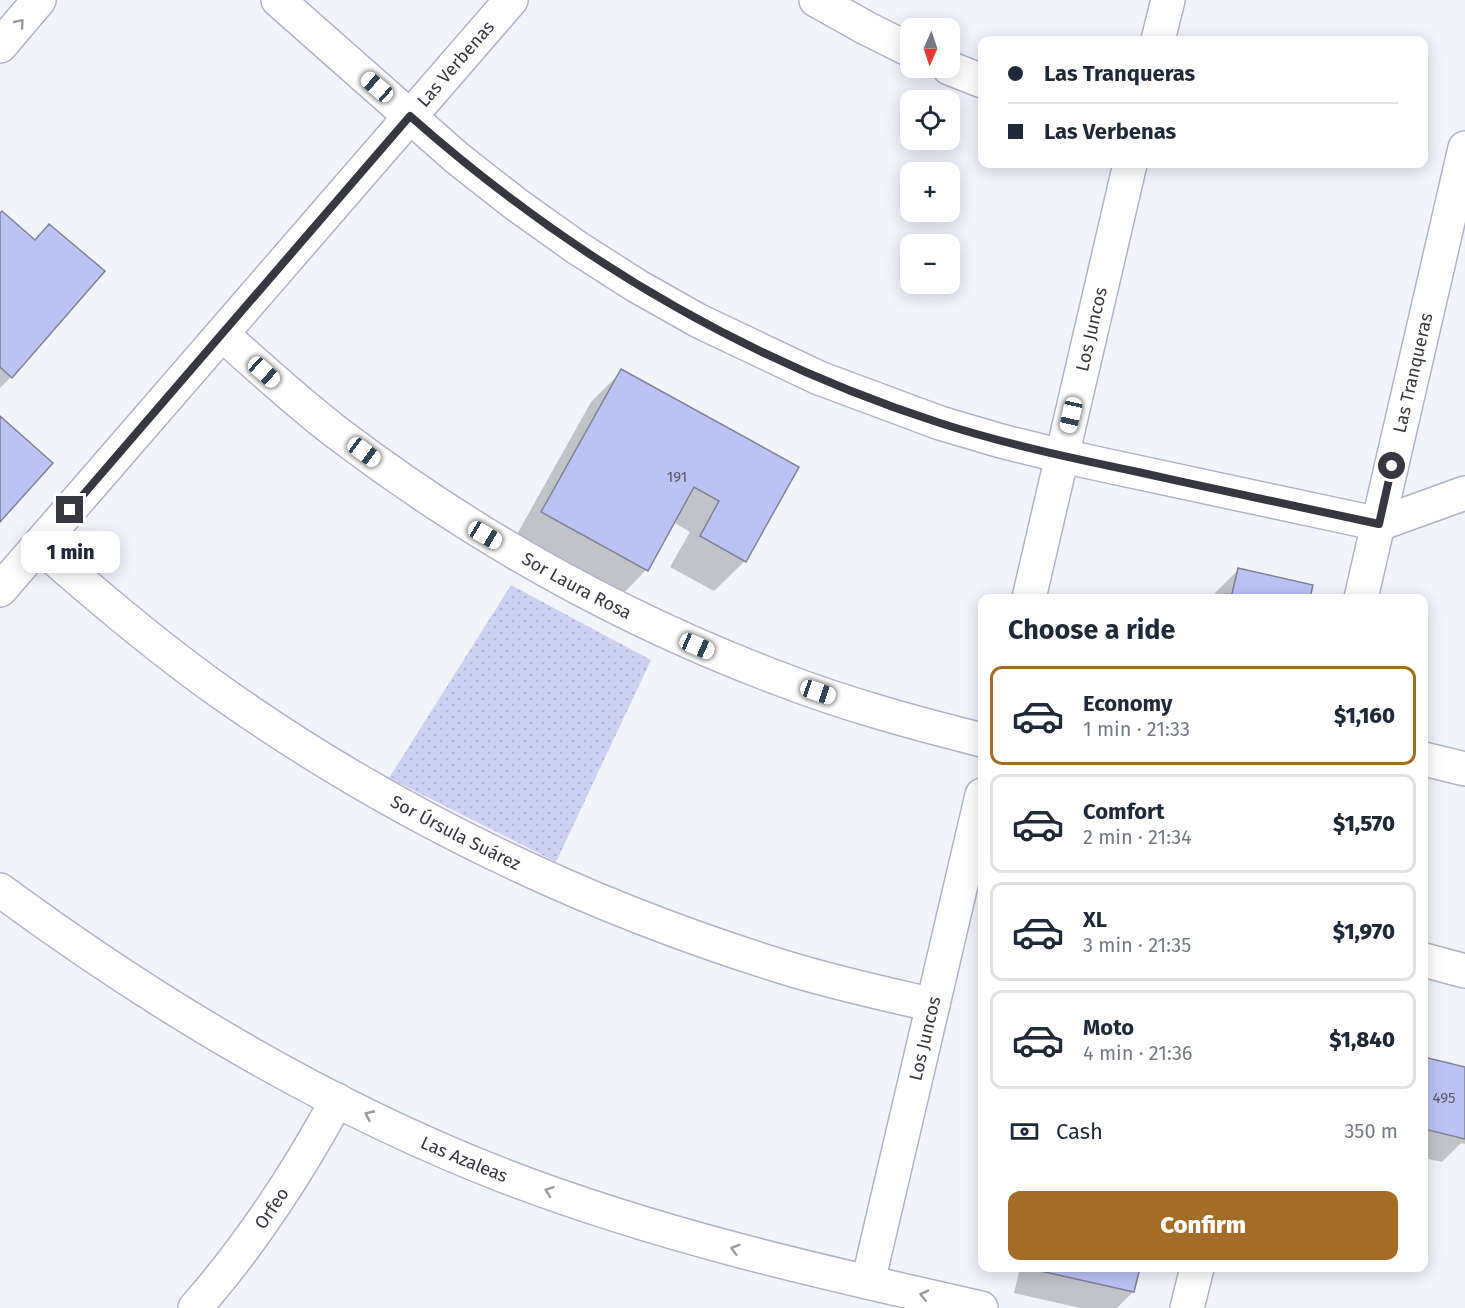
<!DOCTYPE html>
<html lang="en">
<head>
<meta charset="utf-8">
<style>
  body { margin:0; font-family:"Fira Sans",sans-serif; background:#f2f2f3; color:#1f2937; height:100vh; display:flex; flex-direction:column; font-size:22px; white-space:nowrap }
  * { box-sizing:border-box; margin:0 }
  p { font-size:20px; color:#747a83 }
  .icon { flex:none; width:33px; height:33px; fill:none; stroke:currentColor; stroke-width:2; stroke-linecap:round; stroke-linejoin:round }
  .map { position:relative; flex:1; overflow:hidden }
  .sheet { position:absolute; left:978px; top:594px; width:450px; height:678px; display:flex; flex-direction:column; background:#fff; border-radius:12px; box-shadow:0 3px 15px #0003 }
  .sheet>* { flex:none }
  .hud { position:absolute; left:978px; top:36px; width:450px; height:132px; border-radius:12px; box-shadow:0 3px 15px #0003; display:grid; align-content:center; height:132px; padding:0 30px; background:#fff }
  .needle { width:39px; rotate:183deg }
  .controls { position:absolute; left:900px; top:18px; display:grid; gap:12px }
  .controls a { display:grid; place-items:center; width:60px; height:60px; border-radius:12px; background:#fff; box-shadow:0 3px 15px #0003; font-size:30px }
  .end { position:absolute; width:27px; height:27px; margin:-14px; border:8px solid #36373f; background:#fff; box-shadow:0 0 0 3px #fff }
  .from { border-radius:50% }
  .bubble { position:absolute; height:42px; border-radius:12px; background:#fff; box-shadow:0 3px 15px #0003; font-size:20px; font-weight:800; line-height:42px; text-align:center }
  .car { position:absolute; width:18px; height:36px; margin:-18px -9px; border-radius:8px; box-shadow:0 0 4px 2px #0007; background:linear-gradient(#fff 24%,#345 0 40%,#fff 0 76%,#345 0 86%,#fff 0) }
  .hud b { display:flex; align-items:center; gap:21px; height:57px; font-size:22px }
  .hud b+b { border-top:2px solid #e0e1e3 }
  .hud i { width:15px; height:15px; background:#1f2937 }
  ul { padding:0; list-style:none }
  li { display:flex; align-items:center; gap:18px; height:99px; margin:0 12px 9px; padding:0 18px; border:3px solid #e0e1e3; border-radius:12px }
  li div { flex:1 }
  li b { display:block; font-size:22px }
  li em { font-style:normal; font-weight:800 }
  li.current { border-color:#a36d27 }
  li>.icon { width:54px; height:54px; stroke-width:1.5 }
  h2 { padding:0 30px; font-size:27px; line-height:72px }
  .pay { display:flex; align-items:center; gap:15px; height:66px; padding:0 30px; font-size:22px }
  .pay p { margin-inline-start:auto }
  .button { display:flex; gap:12px; margin-top:auto; padding:12px 30px }
  .button a { flex:1; height:69px; border-radius:12px; background:#a36d27; color:#fff; font-size:24px; font-weight:800; line-height:69px; text-align:center }
  .map>svg:first-child { display:block }
  .grass { fill:url(#grass-dots) }
  .shadow { fill:#0003 }
  .building { fill:#bcc2f3; stroke:#808397; stroke-width:1.5 }
  .lines { fill:none; stroke-linecap:round; stroke-linejoin:round }
  .minor-casing { stroke:#b1b4c8; stroke-width:36 }
  .major-casing { stroke:#b1b4c8; stroke-width:36 }
  .minor { stroke:#fff; stroke-width:33 }
  .major { stroke:#fff; stroke-width:33 }
  .oneway { stroke:#9a9b9f }
  .route { stroke:#36373f; stroke-width:8 }
  .labels { text-anchor:middle; stroke-width:5; stroke-linejoin:round; paint-order:stroke }
  .number-label { font-size:15px; fill:#585a6c }
  .street-label { font-size:18px; fill:#36373f; stroke:#f2f4fc }
</style>
</head>
<body>
<div class="map">
<svg width="1465" height="1308" viewBox="0 0 1465 1308">
  <defs>
    <pattern id="grass-dots" width="8" height="8" patternUnits="userSpaceOnUse" patternTransform="scale(1.5)"><rect width="8" height="8" fill="#cdd2f2"/><path d="M2 2h.1M6 6h.1" fill="none" stroke="#b1b5d1" stroke-width="1.8" stroke-linecap="round"/></pattern>
  </defs>
  <rect width="100%" height="100%" fill="#f2f4fc"/>
  <!-- grass -->
  <path class="grass" d="M511,585L651,660L556,862L389,778Z"/>
  <!-- shadow -->
  <path class="shadow" d="M0,215L34,241L49,226L11,377L0,388Z
    M622,371L797,468L745,561L714,591L670,567L690,532L673,522L646,570L616,601L512,543L591,402Z
    M1238,570L1311,586L1308,598H1214L1215,593Z
    M1424,1059L1465,1069V1144L1461,1143L1442,1162L1424,1158Z
    M1020,1268H1139L1133,1292L1117,1308H1080L1014,1293Z"/>
  <!-- building -->
  <path class="building" d="M2,211L35,240L49,224L105,271L12,378L0,367V213Z
    M621,369L799,467L746,562L700,536L719,501L694,487L648,571L541,512Z
    M0,416L53,463L0,522Z
    M1238,568L1313,585L1310,598H1231Z
    M1424,1057L1465,1067V1139L1424,1129Z
    M1037,1268H1140L1134,1292L1036,1270Z"/>
  <g class="lines">
    <defs>
      <g id="minor">
        <path d="M278,0L457,158L517,205L576,247L637,286L699,321L819,378L940,423L1001,441L1062,456L1379,524L1465,493"/>
        <path d="M816,0L866,28L910,50"/>
        <path d="M1158,40L1168,0"/>
        <path d="M949,68L982,81"/>
        <path id="s1" d="M223,335C260,368 297,402 336,432C473,536 622,620 783,680C848,705 915,723 982,740"/>
        <path id="s2" d="M39,545C98,597 158,648 222,693C392,813 581,904 780,966C830,982 882,993 933,1005"/>
        <path id="s3" d="M0,590L511,0"/>
        <path id="s4" d="M1029,598L1130,164"/>
        <path d="M1424,759L1465,769"/>
        <path id="s5" d="M0,890C155,1004 322,1105 502,1175C657,1235 820,1272 981,1308"/>
        <path d="M1424,960L1465,971"/>
        <path id="s6" d="M868,1282L982,795"/>
        <path id="s7" d="M195,1308C252,1243 296,1176 337,1100"/>
      </g>
      <g id="major">
        <path d="M0,46L39,0"/>
        <path id="s8" d="M1361,598L1465,148"/>
        <path d="M1187,1308L1197,1268"/>
      </g>
    </defs>
    <!-- minor casing -->
    <use href="#minor" class="minor-casing"/>
    <!-- major casing -->
    <use href="#major" class="major-casing"/>
    <!-- minor -->
    <use href="#minor" class="minor"/>
    <!-- major -->
    <use href="#major" class="major"/>
  </g>
  <!-- one-way arrows -->
  <defs><path id="oneway-chevron" d="M-2-3.5L2.5 0L-2 3.5" fill="none" stroke-width="1.6" stroke-linecap="round" stroke-linejoin="round" transform="scale(1.5)"/></defs>
  <g class="oneway">
    <use href="#oneway-chevron" transform="translate(20 23) rotate(-50)"/>
    <use href="#oneway-chevron" transform="translate(369 1115) rotate(-155)"/>
    <use href="#oneway-chevron" transform="translate(549 1191) rotate(-161)"/>
    <use href="#oneway-chevron" transform="translate(735 1249) rotate(-164)"/>
    <use href="#oneway-chevron" transform="translate(924 1295) rotate(-167)"/>
  </g>
  <g class="lines">
    <!-- route -->
    <path class="route" d="M70,510L410,116C566,254 741,359 940,423C1005,444 1071,458 1138,472C1218,490 1298,507 1379,524L1392,466"/>
  </g>
  <g class="labels">
    <!-- number labels -->
    <g class="number-label">
      <text x="677" y="482">191</text>
      <text x="1444" y="1103">495</text>
    </g>
    <!-- street labels -->
    <g class="street-label">
      <text dy="6" stroke="none"><textPath href="#s3" startOffset="696">Las Verbenas</textPath></text>
      <text dy="6" stroke="none"><textPath href="#s4" startOffset="276">Los Juncos</textPath></text>
      <text dy="6" stroke="none"><textPath href="#s8" startOffset="231">Las Tranqueras</textPath></text>
      <text dy="6" stroke="none"><textPath href="#s1" startOffset="435">Sor Laura Rosa</textPath></text>
      <text dy="6" stroke="none"><textPath href="#s2" startOffset="508">Sor Úrsula Suárez</textPath></text>
      <text dy="6" stroke="none"><textPath href="#s6" startOffset="250">Los Juncos</textPath></text>
      <text dy="6" stroke="none"><textPath href="#s5" startOffset="538">Las Azaleas</textPath></text>
      <text dy="6" stroke="none"><textPath href="#s7" startOffset="126">Orfeo</textPath></text>
    </g>
  </g>
</svg>
<div class="controls">
<a><svg class="needle" viewBox="-14 -14 28 28"><path d="M0-13l5 13h-10z" fill="#e53935"/><path d="M0 13l5-13h-10z" fill="#747a83"/></svg></a>
<a><svg class="icon" aria-label="locate" viewBox="0 0 24 24"><circle cx="12" cy="12" r="6"/><path d="M12 2v4M12 18v4M2 12h4M18 12h4"/></svg></a>
<a>+</a>
<a>−</a>
</div>
<i class="end from" style="left:1392px;top:466px"></i>
<i class="end" style="left:70px;top:510px"></i>
<div class="bubble" style="left:21px;top:531px;width:99px">1 min</div>
<i class="car" style="left:377px;top:87px;rotate:311deg"></i>
<i class="car" style="left:264px;top:372px;rotate:132deg"></i>
<i class="car" style="left:1071px;top:415px;rotate:193deg"></i>
<i class="car" style="left:364px;top:452px;rotate:127deg"></i>
<i class="car" style="left:485px;top:535px;rotate:121deg"></i>
<i class="car" style="left:697px;top:646px;rotate:114deg"></i>
<i class="car" style="left:818px;top:692px;rotate:109deg"></i>
<div class="hud">
<b><i class="from"></i>Las Tranqueras</b>
<b><i></i>Las Verbenas</b>
</div>
<section class="sheet">
<h2>Choose a ride</h2>
<ul>
<li class="current"><svg class="icon" aria-label="car" viewBox="0 0 24 24"><path d="M5 17H2v-5l4-1 3-4h7l3 4 3 1v5h-3M9 17h6M6 11h13"/><circle cx="7" cy="17" r="2"/><circle cx="17" cy="17" r="2"/></svg><div><b>Economy</b><p>1 min · 21:33</p></div><em>$1,160</em></li>
<li><svg class="icon" aria-label="car" viewBox="0 0 24 24"><path d="M5 17H2v-5l4-1 3-4h7l3 4 3 1v5h-3M9 17h6M6 11h13"/><circle cx="7" cy="17" r="2"/><circle cx="17" cy="17" r="2"/></svg><div><b>Comfort</b><p>2 min · 21:34</p></div><em>$1,570</em></li>
<li><svg class="icon" aria-label="car" viewBox="0 0 24 24"><path d="M5 17H2v-5l4-1 3-4h7l3 4 3 1v5h-3M9 17h6M6 11h13"/><circle cx="7" cy="17" r="2"/><circle cx="17" cy="17" r="2"/></svg><div><b>XL</b><p>3 min · 21:35</p></div><em>$1,970</em></li>
<li><svg class="icon" aria-label="car" viewBox="0 0 24 24"><path d="M5 17H2v-5l4-1 3-4h7l3 4 3 1v5h-3M9 17h6M6 11h13"/><circle cx="7" cy="17" r="2"/><circle cx="17" cy="17" r="2"/></svg><div><b>Moto</b><p>4 min · 21:36</p></div><em>$1,840</em></li>
</ul>
<div class="pay"><svg class="icon" aria-label="cash" viewBox="0 0 24 24"><path d="M3 7h18v10H3z"/><circle cx="12" cy="12" r="2"/></svg>Cash<p>350 m</p></div>
<div class="button"><a>Confirm</a></div>
</section>
</div>
</body>
</html>
